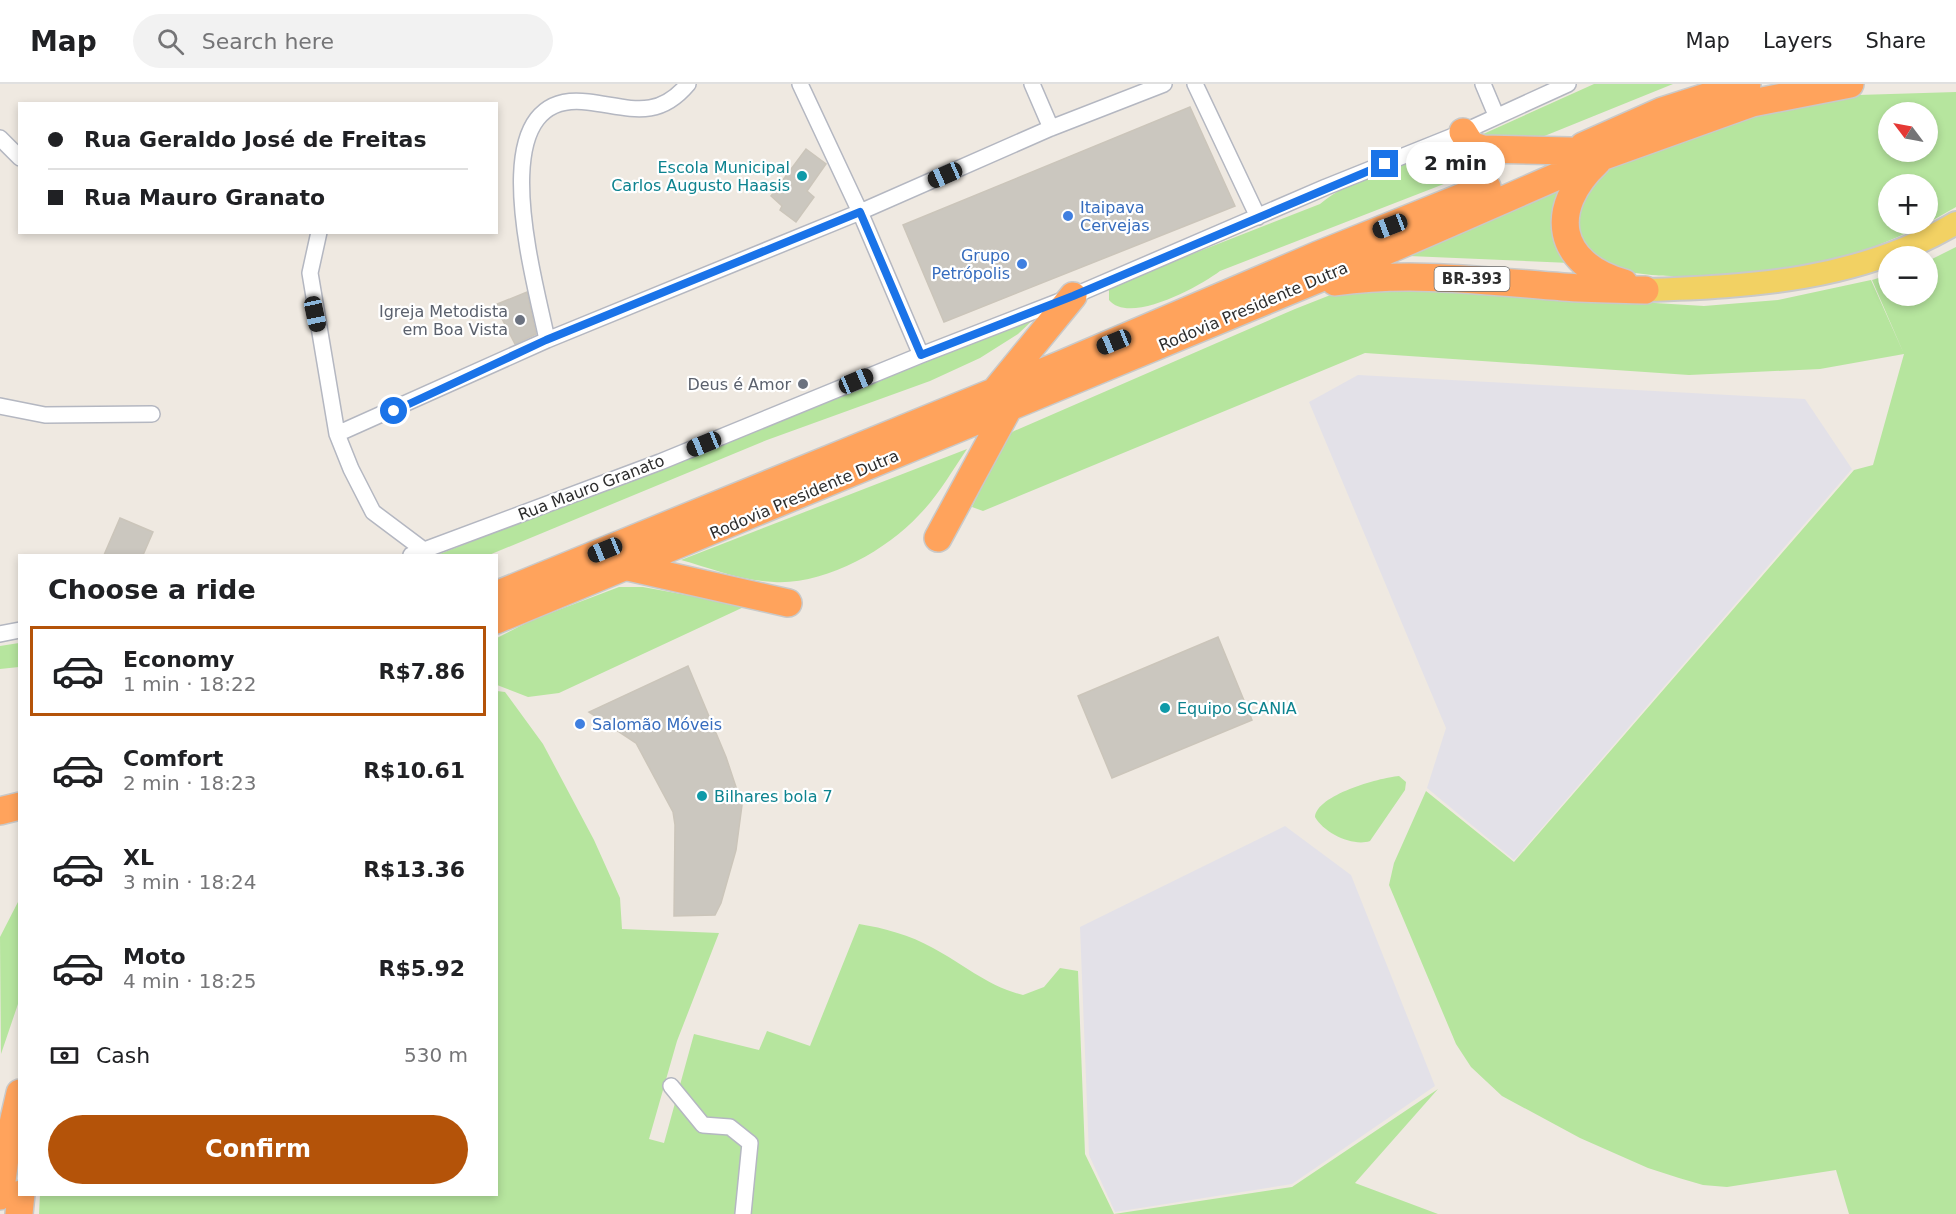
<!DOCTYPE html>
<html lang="en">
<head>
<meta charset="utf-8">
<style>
  body { margin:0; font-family:"DejaVu Sans",sans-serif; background:#f2f2f2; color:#202124; height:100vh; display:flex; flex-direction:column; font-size:22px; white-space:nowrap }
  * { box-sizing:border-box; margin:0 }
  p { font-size:20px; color:#757577 }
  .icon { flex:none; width:33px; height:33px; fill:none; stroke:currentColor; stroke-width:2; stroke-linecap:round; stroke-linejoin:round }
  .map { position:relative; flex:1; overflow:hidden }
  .drawer { position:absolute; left:18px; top:470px; width:480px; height:642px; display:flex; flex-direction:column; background:#fff; border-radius:0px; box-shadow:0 3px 9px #0003 }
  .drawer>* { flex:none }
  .banner { position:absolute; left:18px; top:18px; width:480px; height:132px; border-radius:0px; box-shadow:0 3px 9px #0003; display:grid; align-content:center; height:132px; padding:0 30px; background:#fff }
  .needle { width:39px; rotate:302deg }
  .tools { position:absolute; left:1878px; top:18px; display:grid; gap:12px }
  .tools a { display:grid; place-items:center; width:60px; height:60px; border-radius:50%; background:#fff; box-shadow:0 3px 9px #0003; font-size:30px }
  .end { position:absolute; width:27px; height:27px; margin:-14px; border:8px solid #1a73e8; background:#fff; box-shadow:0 0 0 3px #fff }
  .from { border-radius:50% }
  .bubble { position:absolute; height:42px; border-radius:21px; background:#fff; box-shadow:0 3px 9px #0003; font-size:20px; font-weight:800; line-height:42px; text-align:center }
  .car { position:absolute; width:18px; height:36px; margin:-18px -9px; border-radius:8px; box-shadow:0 0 4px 2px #0007; background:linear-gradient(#222 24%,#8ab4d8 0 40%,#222 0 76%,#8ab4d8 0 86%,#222 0) }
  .banner b { display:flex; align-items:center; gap:21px; height:57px; font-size:22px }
  .banner b+b { border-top:2px solid #e0e0e0 }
  .banner i { width:15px; height:15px; background:#202124 }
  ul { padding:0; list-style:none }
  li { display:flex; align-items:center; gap:18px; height:90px; margin:0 12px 9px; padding:0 18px; border:3px solid transparent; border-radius:0px }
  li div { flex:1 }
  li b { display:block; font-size:22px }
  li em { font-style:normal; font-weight:800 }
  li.selected { border-color:#b45309 }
  li>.icon { width:54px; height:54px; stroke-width:1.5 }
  h2 { padding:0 30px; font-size:27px; line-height:72px }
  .pay { display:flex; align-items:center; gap:15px; height:66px; padding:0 30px; font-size:22px }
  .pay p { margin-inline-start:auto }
  .action { display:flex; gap:12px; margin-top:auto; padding:12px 30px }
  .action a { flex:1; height:69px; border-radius:36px; background:#b45309; color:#fff; font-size:24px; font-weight:800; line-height:69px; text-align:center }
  header { display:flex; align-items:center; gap:36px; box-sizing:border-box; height:84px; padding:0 30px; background:#fff; border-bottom:2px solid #e0e0e0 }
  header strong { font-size:28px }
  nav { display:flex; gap:33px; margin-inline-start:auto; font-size:21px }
  .search { width:420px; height:54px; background:#f2f2f2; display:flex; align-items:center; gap:15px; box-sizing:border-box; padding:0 21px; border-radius:33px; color:#757577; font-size:22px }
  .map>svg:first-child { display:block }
  .industrial { fill:#e3e1e8 }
  .green { fill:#b6e59e; fill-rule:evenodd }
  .building { fill:#cbc7bf; stroke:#cbc5ba; stroke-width:1.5 }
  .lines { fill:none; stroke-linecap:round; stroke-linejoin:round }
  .minor-casing { stroke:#b4b7c1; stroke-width:18 }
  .primary-casing { stroke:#c9c9c9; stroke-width:26 }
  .motorway-casing { stroke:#c9c9c9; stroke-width:30 }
  .minor { stroke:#fff; stroke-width:15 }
  .primary { stroke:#f2d163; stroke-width:22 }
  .motorway { stroke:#ffa35c; stroke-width:27 }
  .route { stroke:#1a73e8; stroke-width:8 }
  .culture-dot { fill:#0f9aa8; stroke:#fff; stroke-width:2 }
  .shop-dot { fill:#3f7fe0; stroke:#fff; stroke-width:2 }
  .worship-dot { fill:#6b7280; stroke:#fff; stroke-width:2 }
  .labels { text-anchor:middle; stroke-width:4.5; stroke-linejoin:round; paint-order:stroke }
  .shield { fill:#fff; stroke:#6d6d6d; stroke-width:1.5 }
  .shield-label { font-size:15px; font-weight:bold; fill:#2e2e2e }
  .culture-label { font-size:16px; fill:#0d838f; stroke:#fff; text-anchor:start }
  .shop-label { font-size:16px; fill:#366cbe; stroke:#fff; text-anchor:start }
  .street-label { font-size:16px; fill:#2e2e2e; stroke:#fff }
  .worship-label { font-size:16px; fill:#5b616d; stroke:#fff; text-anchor:end }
</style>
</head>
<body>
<header>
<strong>Map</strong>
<div class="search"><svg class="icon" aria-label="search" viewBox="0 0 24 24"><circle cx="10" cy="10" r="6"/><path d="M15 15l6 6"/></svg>Search here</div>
<nav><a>Map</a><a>Layers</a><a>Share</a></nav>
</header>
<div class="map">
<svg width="1956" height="1130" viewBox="0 0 1956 1130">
  <rect width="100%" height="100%" fill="#efe9e1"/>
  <!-- industrial -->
  <path class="industrial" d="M1358,291L1805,315L1852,385L1514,776L1427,704L1446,644L1309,318Z
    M1285,742L1351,791L1435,1002L1292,1100L1115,1128L1089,1071L1080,843Z"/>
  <!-- green -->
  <path class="green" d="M1594,0H1673L1542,53L1527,56L1481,51Z
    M1956,8V123L1928,139V100H1888V140H1926C1896,154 1865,168 1833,177C1792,189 1658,200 1620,185C1605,180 1590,168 1576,160L1583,97L1631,72L1764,29L1858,11ZM1888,28H1928V68H1888Z
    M1454,65L1516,72L1220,187C1199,203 1129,241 1109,216V206L1113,201L1320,120C1349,96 1417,68 1454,65Z
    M1565,104L1570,179L1409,172Z
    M1956,163V1130H1849L1836,1086L1727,1103L1703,1101L1679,1094L1648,1084L1580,1054L1502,1012L1471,983L1456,960L1389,801L1394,779L1426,707L1514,778L1854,386L1873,381L1904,270L1820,285L1689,291L1365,269L983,427L972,423L1006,353L1014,347L1295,225L1333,210L1363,201L1704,222L1778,216L1871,196L1904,270L1872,196L1888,191V212H1928V177Z
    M1036,233L1018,250L980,274L930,297L767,356L489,471H437L809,326Z
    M967,365C952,387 938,412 919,431C886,467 824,501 774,498C742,497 710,484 681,476Z
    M619,503H643L746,522L559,609L528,613L497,601V554L532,536Z
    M19,559V583L0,585V562Z
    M497,607L505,608L543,660L594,756L620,814L622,845L719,849L677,957L649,1055L664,1059L694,950L759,966L767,947L810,962L859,840C884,844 910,851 933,864C963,880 989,903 1023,911L1044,903L1060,884L1078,887L1085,1070L1114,1130L1292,1103L1438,1005L1355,1099L1438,1130H39L40,1110H496Z
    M1399,692L1406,698L1405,706L1370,757C1353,763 1324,749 1315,733C1317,711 1378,694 1399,692Z
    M19,816V917L1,970L0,853Z"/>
  <!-- building -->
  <path class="building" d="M1190,23L1235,122L944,238L903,141Z
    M806,65L826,80L807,107L814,113L796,138L780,126L782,122L771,112Z
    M527,208L536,250L515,260L495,221Z
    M120,434L153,448L143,471H104Z
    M1218,553L1252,636L1112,694L1078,612Z
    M688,582L726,673L742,721L736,766L721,819L715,831L674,832L675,741L673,728L636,659L589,628Z"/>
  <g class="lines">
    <defs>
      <path id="minor" d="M800,0L860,128L921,271
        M1032,0L1051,44
        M1195,0L1258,133
        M1483,0L1496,31
        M0,54L20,74
        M319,148L310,189L337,350L351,385L373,428L425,467
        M547,256C536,199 477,3 588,18C629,23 657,37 688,0
        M0,322L45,331L152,330
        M337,350L547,256L860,128L1051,44L1164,0
        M411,471L660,378L921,271L1073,212L1326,103L1463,48L1568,0
        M0,550L20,546
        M671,1002L703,1041L730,1043L750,1059L743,1130"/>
      <path id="primary" d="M1645,206C1752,203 1861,196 1956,139"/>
      <path id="motorway" d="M1463,48L1471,61L1483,65L1570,67
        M1583,62L1662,27L1747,0
        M1597,78C1547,125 1556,180 1624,199
        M1335,198C1411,187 1486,197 1563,203C1590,205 1618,205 1645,206
        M996,306L1073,212
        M938,454L1009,323
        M624,482L788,519
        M496,511L1060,281L1318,171L1487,103
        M496,536L1393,164L1604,72L1752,19L1850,0
        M0,727L20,722
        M0,1112L5,1074L20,1009
        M19,1130L21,1110"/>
    </defs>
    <!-- minor casing -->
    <use href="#minor" class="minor-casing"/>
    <!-- primary casing -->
    <use href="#primary" class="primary-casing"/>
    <!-- motorway casing -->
    <use href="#motorway" class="motorway-casing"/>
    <!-- minor -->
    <use href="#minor" class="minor"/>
    <!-- primary -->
    <use href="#primary" class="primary"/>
    <!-- motorway -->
    <use href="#motorway" class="motorway"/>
  </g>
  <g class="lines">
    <!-- route -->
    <path class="route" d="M394,327L546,256L860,128L921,271L1073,212L1385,80"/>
  </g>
  <!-- markers -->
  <g class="culture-dot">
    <circle cx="802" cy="92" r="6"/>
    <circle cx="1165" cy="624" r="6"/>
    <circle cx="702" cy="712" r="6"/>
  </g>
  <g class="shop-dot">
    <circle cx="1068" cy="132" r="6"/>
    <circle cx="1022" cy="180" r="6"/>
    <circle cx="580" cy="640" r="6"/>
  </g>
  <g class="worship-dot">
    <circle cx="520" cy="236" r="6"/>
    <circle cx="803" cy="300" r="6"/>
  </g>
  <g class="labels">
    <!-- shield labels -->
    <rect class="shield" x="1434.5" y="183" width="75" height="24" rx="4.5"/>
    <g class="shield-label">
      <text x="1472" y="200">BR-393</text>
    </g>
    <!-- culture labels -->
    <g class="culture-label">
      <text x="790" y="89" text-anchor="end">Escola Municipal<tspan x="790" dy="18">Carlos Augusto Haasis</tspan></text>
      <text x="1177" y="630">Equipo SCANIA</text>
      <text x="714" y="718">Bilhares bola 7</text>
    </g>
    <!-- shop labels -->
    <g class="shop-label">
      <text x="1080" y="129">Itaipava<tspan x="1080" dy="18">Cervejas</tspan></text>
      <text x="1010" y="177" text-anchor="end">Grupo<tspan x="1010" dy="18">Petrópolis</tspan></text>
      <text x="592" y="646">Salomão Móveis</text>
    </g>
    <!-- street labels -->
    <g class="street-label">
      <text transform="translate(1253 222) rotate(-23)" y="6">Rodovia Presidente Dutra</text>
      <text transform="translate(591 403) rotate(-21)" y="6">Rua Mauro Granato</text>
      <text transform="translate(804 410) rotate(-23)" y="6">Rodovia Presidente Dutra</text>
    </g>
    <!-- worship labels -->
    <g class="worship-label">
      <text x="508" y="233">Igreja Metodista<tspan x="508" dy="18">em Boa Vista</tspan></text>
      <text x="791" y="306">Deus é Amor</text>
    </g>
  </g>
</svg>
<div class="tools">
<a><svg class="needle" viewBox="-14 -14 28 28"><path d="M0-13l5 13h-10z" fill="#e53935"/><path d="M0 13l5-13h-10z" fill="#757577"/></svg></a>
<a>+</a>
<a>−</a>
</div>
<i class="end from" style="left:394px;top:327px"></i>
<i class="end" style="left:1385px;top:80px"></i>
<div class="bubble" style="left:1406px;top:58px;width:99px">2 min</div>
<i class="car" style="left:945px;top:91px;rotate:246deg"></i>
<i class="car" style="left:1390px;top:142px;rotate:249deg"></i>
<i class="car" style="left:315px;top:230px;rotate:168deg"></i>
<i class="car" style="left:1114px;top:258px;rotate:248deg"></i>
<i class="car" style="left:856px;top:297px;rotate:67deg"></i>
<i class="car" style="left:704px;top:360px;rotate:248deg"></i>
<i class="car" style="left:605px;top:466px;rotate:248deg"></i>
<div class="banner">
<b><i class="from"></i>Rua Geraldo José de Freitas</b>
<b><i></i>Rua Mauro Granato</b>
</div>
<section class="drawer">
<h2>Choose a ride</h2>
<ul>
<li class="selected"><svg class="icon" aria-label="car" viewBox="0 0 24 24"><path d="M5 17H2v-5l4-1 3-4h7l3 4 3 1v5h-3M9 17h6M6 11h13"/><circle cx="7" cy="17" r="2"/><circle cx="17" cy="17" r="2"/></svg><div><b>Economy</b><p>1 min · 18:22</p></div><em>R$7.86</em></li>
<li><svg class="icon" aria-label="car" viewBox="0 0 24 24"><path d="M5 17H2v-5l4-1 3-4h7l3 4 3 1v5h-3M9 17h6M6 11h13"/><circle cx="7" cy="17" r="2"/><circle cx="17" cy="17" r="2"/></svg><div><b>Comfort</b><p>2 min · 18:23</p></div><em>R$10.61</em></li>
<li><svg class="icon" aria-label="car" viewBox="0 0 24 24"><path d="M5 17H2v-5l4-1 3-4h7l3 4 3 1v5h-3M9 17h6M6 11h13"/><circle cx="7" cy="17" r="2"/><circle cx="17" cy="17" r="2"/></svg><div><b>XL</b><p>3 min · 18:24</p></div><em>R$13.36</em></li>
<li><svg class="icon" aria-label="car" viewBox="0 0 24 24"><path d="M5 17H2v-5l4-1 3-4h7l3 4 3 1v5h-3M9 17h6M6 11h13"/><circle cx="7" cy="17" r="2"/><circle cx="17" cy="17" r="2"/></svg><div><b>Moto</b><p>4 min · 18:25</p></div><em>R$5.92</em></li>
</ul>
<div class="pay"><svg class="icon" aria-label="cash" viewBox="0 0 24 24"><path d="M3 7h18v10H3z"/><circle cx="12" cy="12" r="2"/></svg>Cash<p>530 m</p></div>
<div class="action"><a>Confirm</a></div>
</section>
</div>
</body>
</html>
